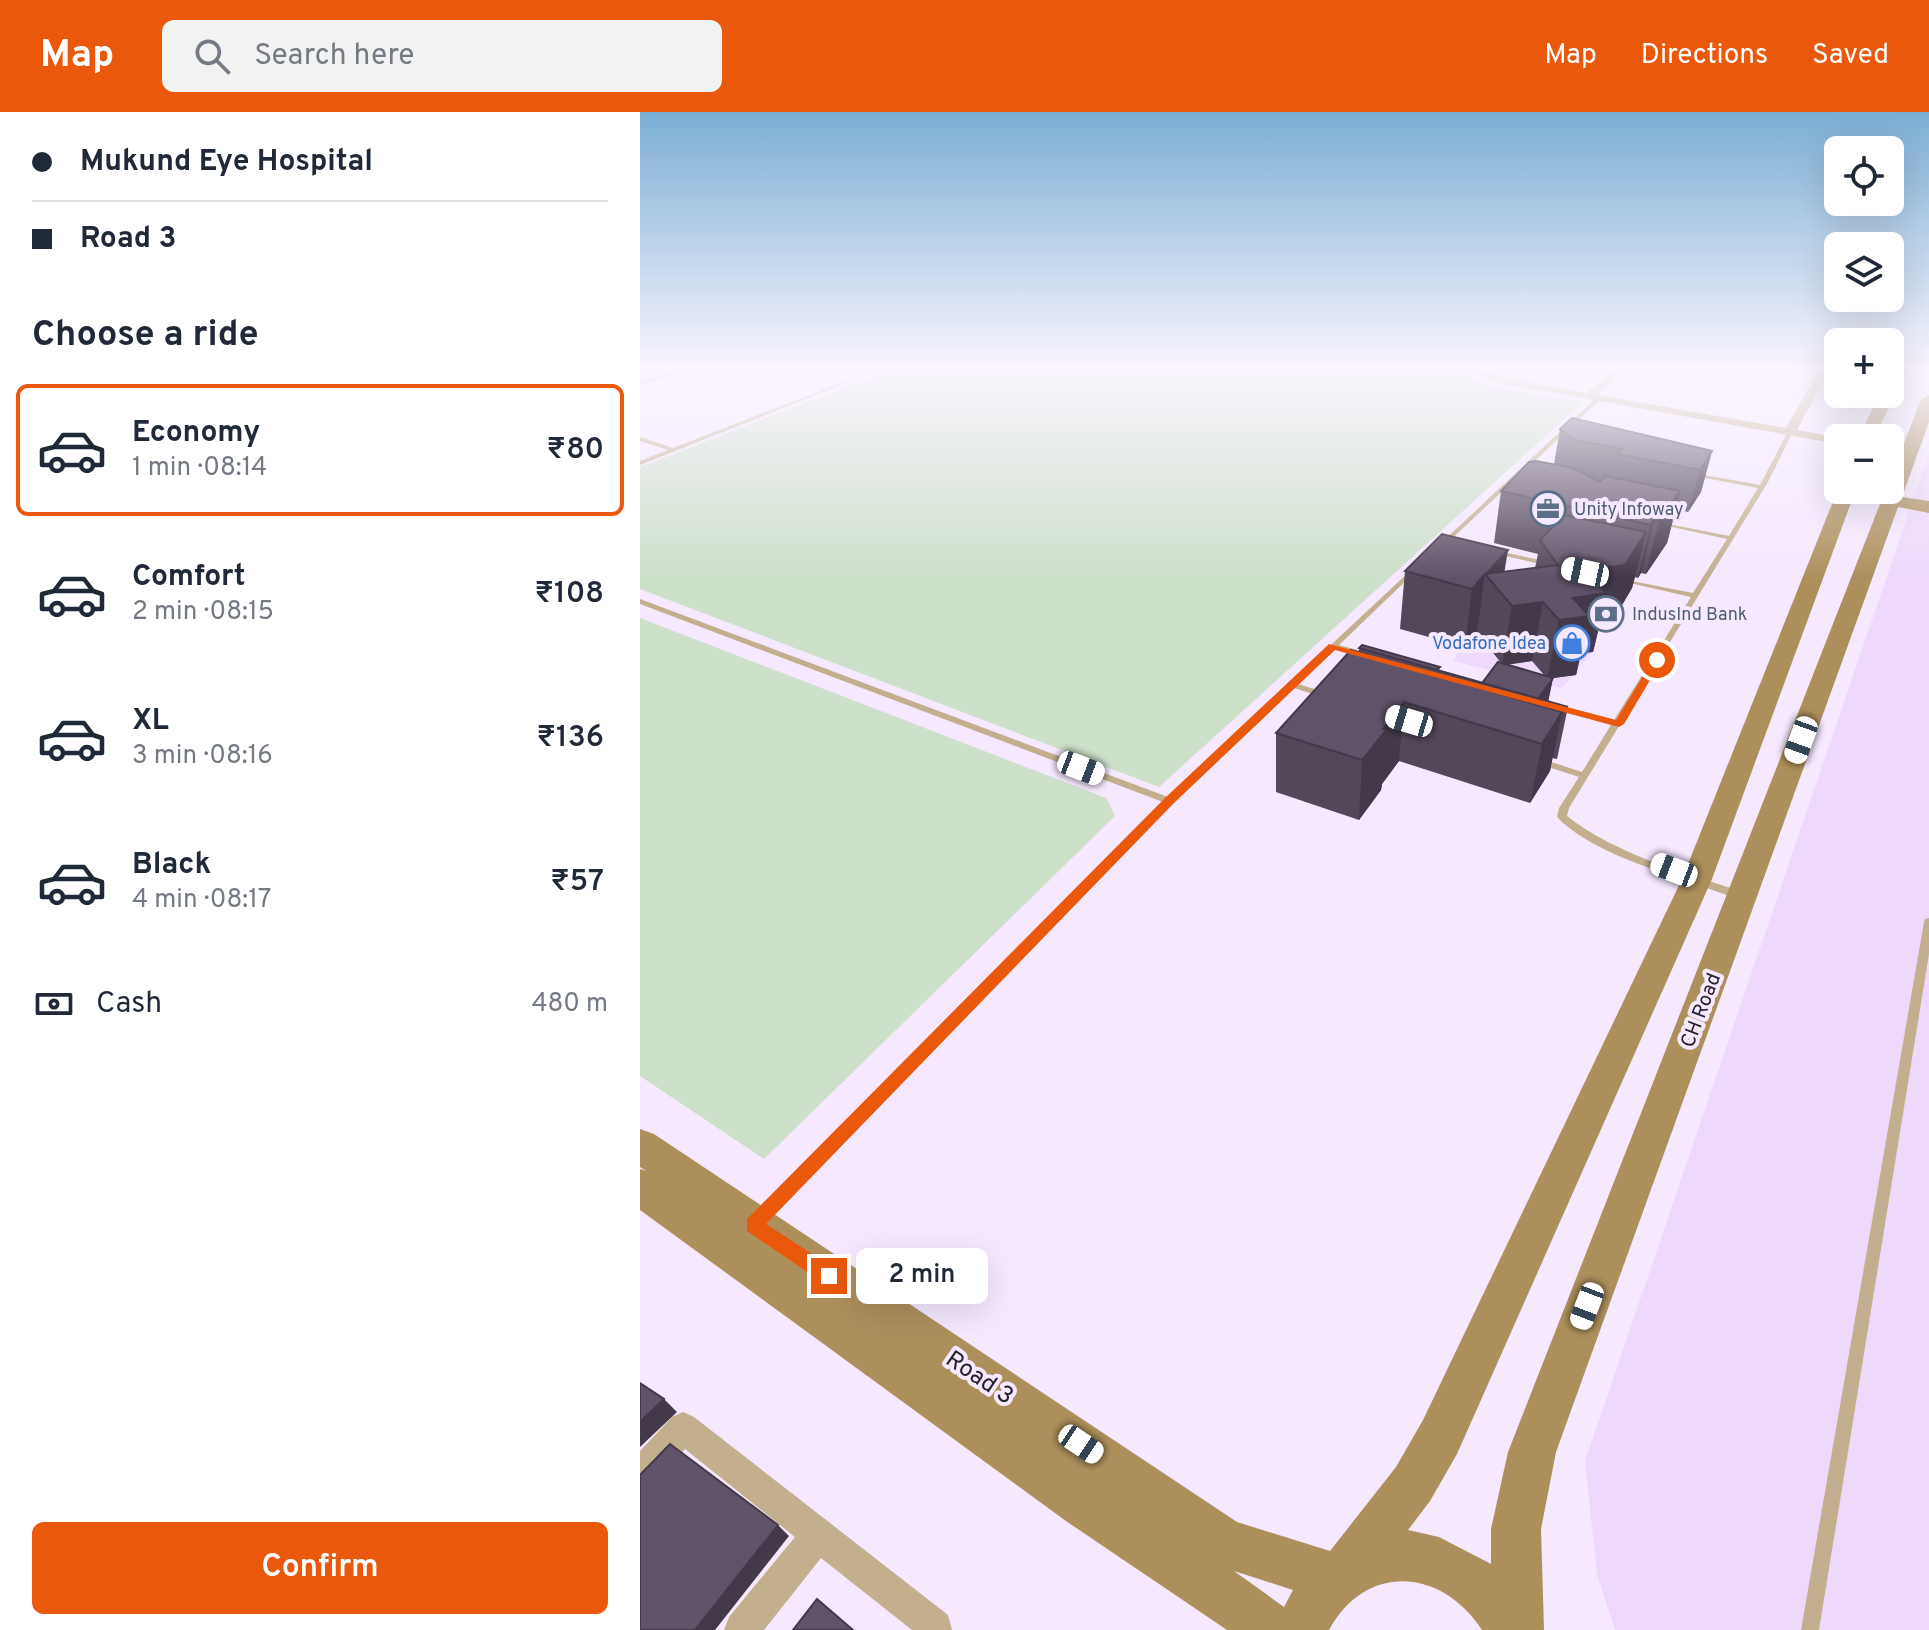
<!DOCTYPE html>
<html lang="en">
<head>
<meta charset="utf-8">
<style>
  body { margin:0; font-family:Overpass,sans-serif; background:#f2f2f3; color:#1f2937; height:100vh; display:flex; flex-direction:column; font-size:30px; white-space:nowrap }
  * { box-sizing:border-box; margin:0 }
  p { font-size:26px; color:#747a83 }
  .icon { flex:none; width:44px; height:44px; fill:none; stroke:currentColor; stroke-width:2; stroke-linecap:round; stroke-linejoin:round }
  .map { position:relative; flex:1; overflow:hidden }
  .details { display:flex; flex-direction:column; background:#fff; width:640px }
  .details>* { flex:none }
  .hud { display:grid; align-content:center; height:176px; padding:0 32px; background:#fff }
  .controls { position:absolute; left:1184px; top:24px; display:grid; gap:16px }
  .controls a { display:grid; place-items:center; width:80px; height:80px; border-radius:12px; background:#fff; box-shadow:0 8px 32px #0002; font-size:40px }
  .end { position:absolute; width:36px; height:36px; margin:-18px; border:10px solid #ea580c; background:#fff; box-shadow:0 0 0 4px #fff }
  .from { border-radius:50% }
  .bubble { position:absolute; height:56px; border-radius:12px; background:#fff; box-shadow:0 8px 32px #0002; font-size:26px; font-weight:600; line-height:56px; text-align:center }
  .car { position:absolute; width:24px; height:48px; margin:-24px -12px; border-radius:10px; box-shadow:0 0 6px 2px #0007; background:linear-gradient(#fff 24%,#345 0 40%,#fff 0 76%,#345 0 86%,#fff 0) }
  .hud b { display:flex; align-items:center; gap:28px; height:76px; font-size:30px }
  .hud b+b { border-top:2px solid #e0e1e3 }
  .hud i { width:20px; height:20px; background:#1f2937 }
  ul { padding:0; list-style:none }
  li { display:flex; align-items:center; gap:24px; height:132px; margin:0 16px 12px; padding:0 16px; border:4px solid transparent; border-radius:12px }
  li div { flex:1 }
  li b { display:block; font-size:30px }
  li em { font-style:normal; font-weight:600 }
  li.selected { border-color:#ea580c }
  li>.icon { width:72px; height:72px; stroke-width:1.5 }
  h2 { padding:0 32px; font-size:36px; line-height:96px }
  .pay { display:flex; align-items:center; gap:20px; height:88px; padding:0 32px; font-size:30px }
  .pay p { margin-inline-start:auto }
  .primary-button { display:flex; gap:16px; margin-top:auto; padding:16px 32px }
  .primary-button a { flex:1; height:92px; border-radius:12px; background:#ea580c; color:#fff; font-size:32px; font-weight:600; line-height:92px; text-align:center }
  header { display:flex; align-items:center; gap:48px; box-sizing:border-box; height:112px; padding:0 40px; background:#ea580c; color:#fff }
  header strong { font-size:38px }
  nav { display:flex; gap:44px; margin-inline-start:auto; font-size:28px }
  .search { width:560px; height:72px; background:#f2f2f3; display:flex; align-items:center; gap:20px; box-sizing:border-box; padding:0 28px; border-radius:12px; color:#747a83; font-size:30px }
  main { display:flex; flex:1; min-height:0 }
  .map>svg:first-child { display:block }
  .built { fill:#eed9fc }
  .green { fill:#cde0ca }
  .lines { fill:none; stroke-linecap:round; stroke-linejoin:round }
  .lane { fill:#c3af8d; fill-rule:evenodd }
  .street { fill:#c3af8d; fill-rule:evenodd }
  .secondary { fill:#ad8f5c; fill-rule:evenodd }
  .wall { fill:#53475a; fill-rule:evenodd }
  .shaded-wall { fill:#43394a }
  .building { fill:#605269; stroke:#43394a; stroke-width:2 }
  .route { fill:#ea580c }
  .labels { text-anchor:middle; stroke-width:8; stroke-linejoin:round; paint-order:stroke }
  .far-service-label { font-size:18px; fill:#4e5e75; stroke:#f5e8ff; text-anchor:start }
  .far-shop-label { font-size:18px; fill:#366cbe; stroke:#f5e8ff; text-anchor:end }
  .street-label { font-size:20px; fill:#27212b; stroke:#f5e8ff }
  .near-street-label { font-size:24px; fill:#27212b; stroke:#f5e8ff }
</style>
</head>
<body>
<header>
<strong>Map</strong>
<div class="search"><svg class="icon" aria-label="search" viewBox="0 0 24 24"><circle cx="10" cy="10" r="6"/><path d="M15 15l6 6"/></svg>Search here</div>
<nav><a>Map</a><a>Directions</a><a>Saved</a></nav>
</header>
<main>
<section class="details">
<div class="hud">
<b><i class="from"></i>Mukund Eye Hospital</b>
<b><i></i>Road 3</b>
</div>
<h2>Choose a ride</h2>
<ul>
<li class="selected"><svg class="icon" aria-label="car" viewBox="0 0 24 24"><path d="M5 17H2v-5l4-1 3-4h7l3 4 3 1v5h-3M9 17h6M6 11h13"/><circle cx="7" cy="17" r="2"/><circle cx="17" cy="17" r="2"/></svg><div><b>Economy</b><p>1 min · 08:14</p></div><em>₹80</em></li>
<li><svg class="icon" aria-label="car" viewBox="0 0 24 24"><path d="M5 17H2v-5l4-1 3-4h7l3 4 3 1v5h-3M9 17h6M6 11h13"/><circle cx="7" cy="17" r="2"/><circle cx="17" cy="17" r="2"/></svg><div><b>Comfort</b><p>2 min · 08:15</p></div><em>₹108</em></li>
<li><svg class="icon" aria-label="car" viewBox="0 0 24 24"><path d="M5 17H2v-5l4-1 3-4h7l3 4 3 1v5h-3M9 17h6M6 11h13"/><circle cx="7" cy="17" r="2"/><circle cx="17" cy="17" r="2"/></svg><div><b>XL</b><p>3 min · 08:16</p></div><em>₹136</em></li>
<li><svg class="icon" aria-label="car" viewBox="0 0 24 24"><path d="M5 17H2v-5l4-1 3-4h7l3 4 3 1v5h-3M9 17h6M6 11h13"/><circle cx="7" cy="17" r="2"/><circle cx="17" cy="17" r="2"/></svg><div><b>Black</b><p>4 min · 08:17</p></div><em>₹57</em></li>
</ul>
<div class="pay"><svg class="icon" aria-label="cash" viewBox="0 0 24 24"><path d="M3 7h18v10H3z"/><circle cx="12" cy="12" r="2"/></svg>Cash<p>480 m</p></div>
<div class="primary-button"><a>Confirm</a></div>
</section>
<div class="map">
<svg width="1289" height="1518" viewBox="0 0 1289 1518">
  <rect width="100%" height="100%" fill="#f5e8ff"/>
  <!-- built -->
  <path class="built" d="M1289,341V1518H975L957,1462L945,1349Z
    M845,512L953,539L922,576L813,549L829,524Z"/>
  <!-- green -->
  <path class="green" d="M261,254H827L823,258C837,278 917,285 943,290L519,675L0,477V355Z
    M0,506L466,686L475,704L124,1047L0,964Z"/>
  <g class="lines">
    <!-- lane -->
    <path class="lane" d="M16,254H23L0,259V257Z
      M51,254H56L0,273V269Z
      M244,254H249L0,353V349L28,338L0,329V325L33,336Z
      M957,285L962,286L804,434H800V432Z
      M1148,319L1153,320L1128,370L981,610L983,612L979,614L929,696L927,704C978,744 1045,760 1105,781L1106,784L1101,788C1081,781 1061,774 1041,767C1001,753 947,736 917,705L919,696L939,665L896,651L895,649L899,646L942,660L971,613L912,597L911,595L915,592L974,608L1051,485L981,469V467L1053,481L1087,427L1018,412V410L1089,424L1118,376L1055,364L1053,363V361L1120,373Z
      M854,438L909,450L912,452L909,454L852,441L851,440Z
      M770,459L775,460L699,533L725,540V544H722L695,537L658,572L688,581V585H682L654,576L532,691L125,1110L120,1112L115,1110L113,1106L115,1102L523,690L0,492V487L528,685Z
      M1289,806V842L1179,1518H1161L1284,810L1285,807Z"/>
    <!-- street -->
    <path class="street" d="M835,254H845L843,258L856,264L947,281L978,254H988L957,283L1146,316L1181,254H1191L1157,318L1200,326L1198,332L853,270L834,261Z
      M1250,335L1272,339L1274,341L1268,344L1250,341Z
      M43,1300L54,1305L308,1503L312,1518H272L181,1446L124,1518H84L89,1505L155,1425L45,1337L11,1373L0,1378V1339L32,1305Z"/>
    <!-- secondary -->
    <path class="secondary" d="M1256,254H1270L1234,326H1218L1240,282H1250V264Z
      M1289,283V310L1262,385L1289,389V401L1258,395L916,1340L901,1417L904,1518H842C802,1456 726,1450 689,1518H587L426,1409L0,1098V1057L6,1059L0,1055V1017L14,1022L597,1410L690,1439L756,1355L783,1308L1042,767L1194,387L1192,378L1198,373V378L1244,382L1250,378V367L1281,288ZM1212,388L1240,392L868,1340L851,1417V1452L799,1425L768,1418L790,1389L817,1342L1072,767ZM594,1459L653,1478L644,1495Z"/>
  </g>
  <!-- wall -->
  <path class="wall" d="M920,317L1072,339L1061,380L1048,400L1036,397L1027,431L1006,462L1001,461L998,466L995,465L992,476L972,510L960,511L953,540L941,541L936,563L913,566L908,590L928,595L917,647L912,646L910,659L890,691L759,649L742,672L741,678L719,708L636,680V621L719,541V536L842,571L861,551L837,520L825,535L760,517L765,459L864,460L895,456L898,442L854,431L861,379L914,352ZM892,549L904,563L866,553Z"/>
  <!-- shaded-wall -->
  <path class="shaded-wall" d="M1072,339L1061,380L1048,400L1060,358Z
    M1040,379L1027,431L1006,462L1019,409Z
    M1014,408L1001,461L998,466L1011,413Z
    M1006,420L992,476L972,510L960,511L953,540L941,541L936,563L913,566L908,590L898,587L907,567L919,508L933,486L943,458Z
    M868,438L861,481L846,462Z
    M845,462L837,520L825,535L832,477Z
    M903,490L892,549L862,553L872,494Z
    M764,590L759,649L742,672L741,678L719,708L722,648L743,617Z
    M922,600L910,659L890,691L902,632Z
    M24,1287L37,1300L0,1335V1310Z
    M138,1413L149,1424L75,1518H55Z"/>
  <!-- building -->
  <path class="building" d="M932,306L1072,339L1060,358L978,342L982,337L933,328L920,317Z
    M896,349L933,356L960,370L965,364L1040,379L1019,409L1014,408L1011,413L861,379L889,350Z
    M924,403L1006,420L985,453L943,458L966,481L933,486L949,504L919,508L903,490L872,494L845,462L832,477L765,459L802,422L868,438L846,462L918,453L900,428Z
    M722,533L800,555L797,558L842,571L858,550L913,566L898,587L928,595L719,536Z
    M711,538L922,600L902,632L764,590L743,617L746,618L722,648L636,621Z
    M0,1271L24,1287L0,1310Z
    M30,1332L138,1413L55,1518H0V1363Z
    M177,1487L213,1518H153Z"/>
  <!-- sky -->
  <linearGradient id="sky" x2="0" y2="1"><stop stop-color="#7baed4"/><stop offset="0.55" stop-color="#faf5ff"/><stop offset="1" stop-color="#faf5ff" stop-opacity="0"/></linearGradient>
  <rect width="1289" height="466" fill="url(#sky)"/>
  <!-- route -->
  <path class="route" d="M689,532L976,608L1014,546L1022,548L984,612L979,615L695,538L533,692L126,1112L195,1157V1170H182L107,1119V1107L525,686Z"/>
  <!-- icons -->
  <defs>
    <symbol id="office-ring" viewBox="-11 -11 22 22"><circle r="9.5" fill="#f5e8ff" stroke="#5c6f8a" stroke-width="1.5"/><path d="M-6-3h4V-5.5h4V-3h4V5H-6ZM-1-4.5V-3h2v-1.5ZM-6 0V1H6V0Z" fill="#5c6f8a"/></symbol>
    <symbol id="bank-ring" viewBox="-11 -11 22 22"><circle r="9.5" fill="#f5e8ff" stroke="#5c6f8a" stroke-width="1.5"/><path d="M-6-4H6V4H-6ZM0-2.3a2.3 2.3 0 1 0 0 4.6a2.3 2.3 0 1 0 0-4.6Z" fill="#5c6f8a"/></symbol>
    <symbol id="shop-ring" viewBox="-11 -11 22 22"><circle r="9.5" fill="#f5e8ff" stroke="#3f7fe0" stroke-width="1.5"/><path d="M-5-2.5h2.3a2.7 3.5 0 0 1 5.4 0H5L5.5 6h-11ZM-1.5-2.5h3a1.5 2.3 0 0 0-3 0Z" fill="#3f7fe0"/></symbol>
  </defs>
  <g fill-rule="evenodd">
    <use href="#office-ring" x="888" y="377" width="40" height="40"/>
    <use href="#bank-ring" x="946" y="482" width="40" height="40"/>
    <use href="#shop-ring" x="912" y="511" width="40" height="40"/>
  </g>
  <g class="labels">
    <!-- far-service labels -->
    <g class="far-service-label">
      <text x="934" y="403">Unity Infoway</text>
      <text x="992" y="508">IndusInd Bank</text>
    </g>
    <!-- far-shop labels -->
    <g class="far-shop-label">
      <text x="906" y="537">Vodafone Idea</text>
    </g>
    <!-- street labels -->
    <g class="street-label">
      <text transform="translate(1060 898) rotate(-69)" y="7">CH Road</text>
    </g>
    <!-- near-street labels -->
    <g class="near-street-label">
      <text transform="translate(340 1265) rotate(34)" y="8">Road 3</text>
    </g>
  </g>
</svg>
<div class="controls">
<a><svg class="icon" aria-label="locate" viewBox="0 0 24 24"><circle cx="12" cy="12" r="6"/><path d="M12 2v4M12 18v4M2 12h4M18 12h4"/></svg></a>
<a><svg class="icon" aria-label="layers" viewBox="0 0 24 24"><path d="M12 4l9 5-9 5-9-5zM3 14l9 5 9-5"/></svg></a>
<a>+</a>
<a>−</a>
</div>
<i class="end from" style="left:1017px;top:548px"></i>
<i class="end" style="left:189px;top:1164px"></i>
<div class="bubble" style="left:216px;top:1136px;width:132px">2 min</div>
<i class="car" style="left:945px;top:460px;rotate:282deg"></i>
<i class="car" style="left:769px;top:609px;rotate:287deg"></i>
<i class="car" style="left:1161px;top:628px;rotate:200deg"></i>
<i class="car" style="left:441px;top:656px;rotate:111deg"></i>
<i class="car" style="left:1034px;top:758px;rotate:291deg"></i>
<i class="car" style="left:947px;top:1194px;rotate:201deg"></i>
<i class="car" style="left:441px;top:1332px;rotate:124deg"></i>
</div>
</main>
</body>
</html>
